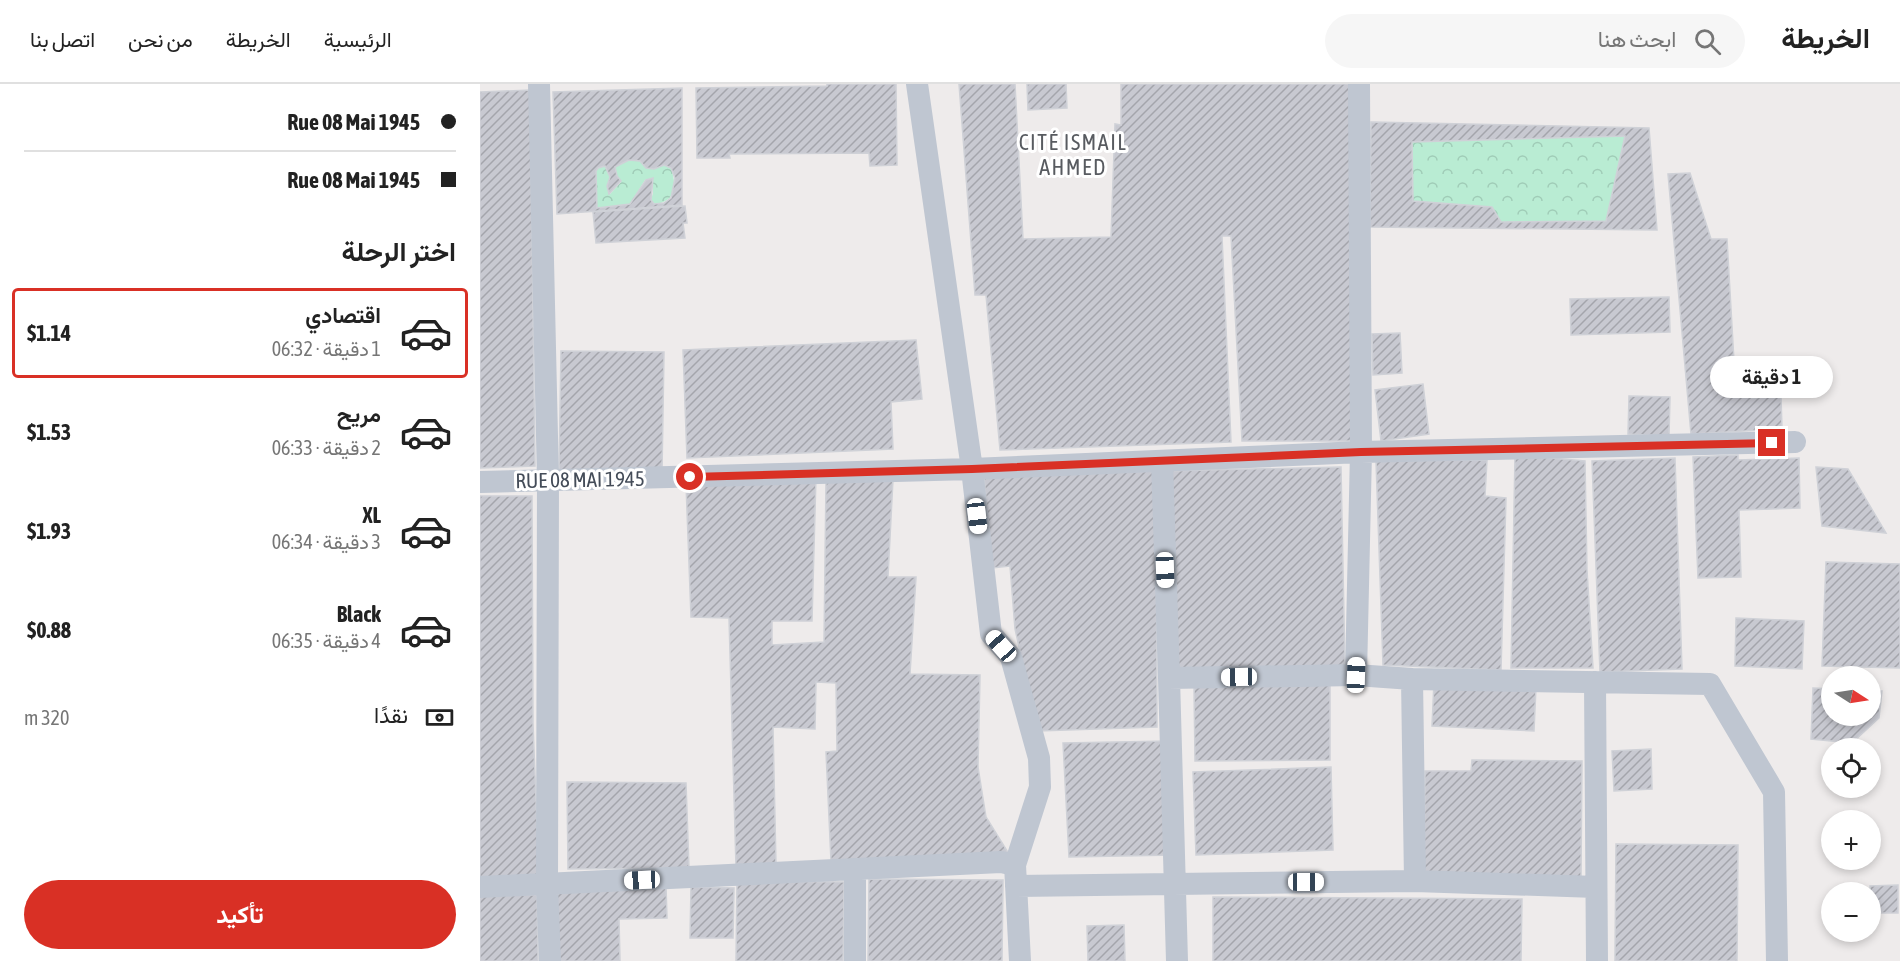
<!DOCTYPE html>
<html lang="ar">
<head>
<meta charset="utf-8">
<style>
  body { margin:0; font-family:"Asap Condensed",Vazirmatn,sans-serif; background:#f6f6f6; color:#222; direction:rtl; height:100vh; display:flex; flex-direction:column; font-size:22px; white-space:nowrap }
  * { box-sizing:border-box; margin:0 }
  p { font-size:20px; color:#767676 }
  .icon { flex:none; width:33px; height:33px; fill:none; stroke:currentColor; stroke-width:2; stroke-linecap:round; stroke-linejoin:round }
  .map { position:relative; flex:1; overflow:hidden; direction:ltr }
  .details { display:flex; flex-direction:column; background:#fff; width:480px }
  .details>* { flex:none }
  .guide { display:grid; align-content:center; height:132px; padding:0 24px; background:#fff }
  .needle { width:39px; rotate:102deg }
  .buttons { position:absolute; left:1341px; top:582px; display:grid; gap:12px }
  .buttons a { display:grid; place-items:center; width:60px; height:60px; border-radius:50%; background:#fff; box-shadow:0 3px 9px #0003; font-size:30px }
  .end { position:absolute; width:27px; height:27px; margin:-14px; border:8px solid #d93025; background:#fff; box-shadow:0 0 0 3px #fff }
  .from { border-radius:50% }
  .bubble { position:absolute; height:42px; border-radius:21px; background:#fff; box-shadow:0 3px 9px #0003; font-size:20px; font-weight:700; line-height:42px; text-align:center; direction:rtl }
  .car { position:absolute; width:18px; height:36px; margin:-18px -9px; border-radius:8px; box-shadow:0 0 4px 2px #0007; background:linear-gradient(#fff 24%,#345 0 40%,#fff 0 76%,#345 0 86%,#fff 0) }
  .guide b { display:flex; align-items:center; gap:21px; height:57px; font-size:22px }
  .guide b+b { border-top:2px solid #e0e0e0 }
  .guide i { width:15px; height:15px; background:#222 }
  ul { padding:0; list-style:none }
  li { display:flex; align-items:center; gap:18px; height:90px; margin:0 12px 9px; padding:0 12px; border:3px solid transparent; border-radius:6px }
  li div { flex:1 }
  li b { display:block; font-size:22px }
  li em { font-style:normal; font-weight:700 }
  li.current { border-color:#d93025 }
  li>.icon { width:54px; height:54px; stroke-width:1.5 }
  h2 { padding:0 24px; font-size:27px; line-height:72px }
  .pay { display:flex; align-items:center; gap:15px; height:66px; padding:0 24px; font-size:22px }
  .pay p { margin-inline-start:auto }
  .action { display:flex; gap:12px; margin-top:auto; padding:12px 24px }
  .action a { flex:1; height:69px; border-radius:36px; background:#d93025; color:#fff; font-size:24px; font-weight:700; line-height:69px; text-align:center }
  header { display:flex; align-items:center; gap:36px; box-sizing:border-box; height:84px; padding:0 30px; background:#fff; border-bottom:2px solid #e0e0e0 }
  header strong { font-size:28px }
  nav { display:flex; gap:33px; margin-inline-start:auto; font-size:21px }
  .search { width:420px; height:54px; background:#f6f6f6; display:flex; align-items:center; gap:15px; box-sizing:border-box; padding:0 21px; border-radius:33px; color:#767676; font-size:22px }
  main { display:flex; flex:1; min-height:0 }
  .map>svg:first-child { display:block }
  .forest { fill:url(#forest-crowns) }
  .building { fill:url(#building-hatch); stroke:#cfd1d7; stroke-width:1.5; fill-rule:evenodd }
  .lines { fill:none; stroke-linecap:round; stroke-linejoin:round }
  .minor { stroke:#bfc6d1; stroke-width:22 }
  .route { stroke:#d93025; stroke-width:8 }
  .labels { text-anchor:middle; stroke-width:6; stroke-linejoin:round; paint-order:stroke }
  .street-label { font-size:21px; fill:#444c58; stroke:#fff }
  .neighbourhood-label { font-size:22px; letter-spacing:1.5px; fill:#585b60; stroke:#fff }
</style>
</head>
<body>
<header>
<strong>الخريطة</strong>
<div class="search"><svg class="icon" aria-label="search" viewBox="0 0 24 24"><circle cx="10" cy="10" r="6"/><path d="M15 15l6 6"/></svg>ابحث هنا</div>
<nav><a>الرئيسية</a><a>الخريطة</a><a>من نحن</a><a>اتصل بنا</a></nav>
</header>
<main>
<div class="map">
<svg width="1420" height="877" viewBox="0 0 1420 877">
  <defs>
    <pattern id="forest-crowns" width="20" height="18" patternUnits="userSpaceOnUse" patternTransform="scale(1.5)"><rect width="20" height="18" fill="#b9ecd3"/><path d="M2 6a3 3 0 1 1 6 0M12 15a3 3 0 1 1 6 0" fill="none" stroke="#a0ccb7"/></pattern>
    <pattern id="building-hatch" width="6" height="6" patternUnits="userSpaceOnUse" patternTransform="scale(1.5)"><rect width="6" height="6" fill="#c8c9d1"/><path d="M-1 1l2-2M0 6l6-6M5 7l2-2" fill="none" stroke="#a4a5ac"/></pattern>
  </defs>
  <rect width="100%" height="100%" fill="#eeebeb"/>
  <!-- forest -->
  <path class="forest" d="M1145,52L1126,137L1021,138L1012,123L933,117L932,58Z
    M149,76L160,77L166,84L174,85L184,81L191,84C197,102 196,118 174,120L171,116L173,109L172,94L165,96L150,120L117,124L116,87L118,84L125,82L130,93L127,102L130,110L141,98L137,92L135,83Z"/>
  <!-- building -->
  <path class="building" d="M347,0H416L417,81L390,82L389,69L249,70L250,74H217L216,4L347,2Z
    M479,0H535L543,155L631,153L635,40L641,41V0H871L879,357H762L751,152H742L751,358L520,366L506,211H495Z
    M547,0H586L587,24L548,26Z
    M202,4V121L77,130L73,8ZM149,76L160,77L166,84L174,85L184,81L191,84L195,94L191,114L184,119L174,120L171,116L173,94L166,96L150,120L117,124L116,87L118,84L125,82L130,93L127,102L129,110L141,97L137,92L135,83Z
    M50,6L55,382L0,384V8Z
    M891,38L1169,44L1177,146L890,143ZM1145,52L1126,137L1021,138L1012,123L933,117L932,58Z
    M1210,89L1231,155H1247L1254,277H1268L1272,314L1301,312L1302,345L1211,350L1188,90Z
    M205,122L207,139H203L205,154L116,159L113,128Z
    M1189,213L1190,248L1091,251L1090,215Z
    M920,249L922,289L893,291L892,250Z
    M436,256L442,315L411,318L413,365L207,374L203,266Z
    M81,267L184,268L182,389L79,387Z
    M943,300L949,350L901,357L895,306Z
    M1149,312L1190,313L1189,352L1148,350Z
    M1035,371L1105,377L1107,486L1113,584H1031Z
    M1258,371V376L1319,374L1320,424L1259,426L1261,493L1218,494L1213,373Z
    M1195,374L1202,585L1120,588L1112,377Z
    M1007,376L1005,412L1026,414L1021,586L903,581L896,377Z
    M861,383L865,585L693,584L688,387Z
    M1336,383L1368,385L1406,449L1342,442Z
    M676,387L677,643L558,647L535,545L530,482L512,484L504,393Z
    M336,392L332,537H292V561L344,558L346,398L413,395L408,493H436L430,590L500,591L498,683L506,733L529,770L351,777L346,668L357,667L356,599L336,598L335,645L293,643L296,781L256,783L249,534L211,533L206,400Z
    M0,412H52L53,640L59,793L0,797Z
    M1346,478L1420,480V584L1342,582Z
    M1256,534L1324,537L1322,585L1255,582Z
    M954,598L1056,603L1054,647L952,642Z
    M850,601V676L715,677L714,603Z
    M1333,604L1352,605V632H1390V607H1402L1399,634L1372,659L1331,655Z
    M690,657L694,771L589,773L583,659Z
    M1171,665L1172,705L1134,707L1132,667Z
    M992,676L1102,677L1101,795L944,794L945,687H991Z
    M851,683L853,766L716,771L713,688Z
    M87,698L206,699L209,784L88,785Z
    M1136,760L1258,761L1257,877H1135Z
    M389,795L523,796L522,877H388Z
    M257,797L364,798L363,877H256Z
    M1418,801V829H1391L1390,802Z
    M186,802L187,834L139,835L140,877H79L77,805Z
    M211,803L254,804L253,854H210Z
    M0,811H57L58,877H0Z
    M733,813L1042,815L1041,877H733Z
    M644,841L645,877H608L607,842Z"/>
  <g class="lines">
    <!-- minor -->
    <path class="minor" d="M59,0L68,396L67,801L70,877
      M437,0L492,385L511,550L531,573L559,674L560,703L535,781L540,877
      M879,0L881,368L876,591L932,595L935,797
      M682,377L689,594
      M0,398L492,385L881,368L1315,358
      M932,595L1230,600L1294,708L1297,877
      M1115,598L1117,877
      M375,786V877
      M536,802L935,797L1116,803
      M0,803L521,778L535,781
      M697,877L689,594L876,591"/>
  </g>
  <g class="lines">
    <!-- route -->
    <path class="route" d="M210,393L492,385L881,368L1292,359"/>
  </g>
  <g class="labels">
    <!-- street labels -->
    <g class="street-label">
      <text transform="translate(100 396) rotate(-1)" y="7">RUE 08 MAI 1945</text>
    </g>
    <!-- neighbourhood labels -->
    <g class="neighbourhood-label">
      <text x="593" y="66">CITÉ ISMAIL<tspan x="593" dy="25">AHMED</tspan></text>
    </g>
  </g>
</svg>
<div class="buttons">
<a><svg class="needle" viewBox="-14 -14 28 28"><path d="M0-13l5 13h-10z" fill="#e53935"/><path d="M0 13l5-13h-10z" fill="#767676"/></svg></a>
<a><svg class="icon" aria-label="locate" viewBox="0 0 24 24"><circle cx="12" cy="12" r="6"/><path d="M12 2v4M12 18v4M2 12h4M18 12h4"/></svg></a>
<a>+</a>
<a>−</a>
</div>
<i class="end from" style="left:210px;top:393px"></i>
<i class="end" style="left:1292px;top:359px"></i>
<div class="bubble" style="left:1230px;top:272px;width:123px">1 دقيقة</div>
<i class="car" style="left:497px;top:432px;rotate:173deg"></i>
<i class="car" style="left:685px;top:486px;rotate:178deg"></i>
<i class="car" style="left:521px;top:562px;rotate:318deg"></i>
<i class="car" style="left:876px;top:591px;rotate:2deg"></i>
<i class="car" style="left:759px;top:593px;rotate:269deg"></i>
<i class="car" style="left:162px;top:796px;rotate:267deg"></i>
<i class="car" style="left:826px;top:798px;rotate:90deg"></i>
</div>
<section class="details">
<div class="guide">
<b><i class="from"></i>Rue 08 Mai 1945</b>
<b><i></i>Rue 08 Mai 1945</b>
</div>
<h2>اختر الرحلة</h2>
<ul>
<li class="current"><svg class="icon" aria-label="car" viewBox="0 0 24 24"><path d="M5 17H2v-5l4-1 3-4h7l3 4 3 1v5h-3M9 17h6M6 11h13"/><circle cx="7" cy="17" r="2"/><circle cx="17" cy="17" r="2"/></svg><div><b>اقتصادي</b><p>1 دقيقة · 06:32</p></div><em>$1.14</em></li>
<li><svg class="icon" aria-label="car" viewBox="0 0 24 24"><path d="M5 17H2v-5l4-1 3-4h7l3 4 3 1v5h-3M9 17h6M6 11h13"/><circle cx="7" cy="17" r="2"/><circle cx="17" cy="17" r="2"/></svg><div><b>مريح</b><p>2 دقيقة · 06:33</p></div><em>$1.53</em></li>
<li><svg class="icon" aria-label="car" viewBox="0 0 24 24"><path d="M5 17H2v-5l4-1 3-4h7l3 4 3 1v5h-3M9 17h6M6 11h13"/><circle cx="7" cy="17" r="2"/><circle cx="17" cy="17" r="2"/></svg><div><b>XL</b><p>3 دقيقة · 06:34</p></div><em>$1.93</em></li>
<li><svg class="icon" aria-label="car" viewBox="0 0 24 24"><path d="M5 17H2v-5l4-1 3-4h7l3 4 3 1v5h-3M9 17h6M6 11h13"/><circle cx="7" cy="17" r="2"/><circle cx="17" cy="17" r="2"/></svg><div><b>Black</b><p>4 دقيقة · 06:35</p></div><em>$0.88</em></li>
</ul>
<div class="pay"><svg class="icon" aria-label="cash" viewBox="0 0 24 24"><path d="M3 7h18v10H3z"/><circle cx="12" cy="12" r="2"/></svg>نقدًا<p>320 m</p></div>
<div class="action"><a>تأكيد</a></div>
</section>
</main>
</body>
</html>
